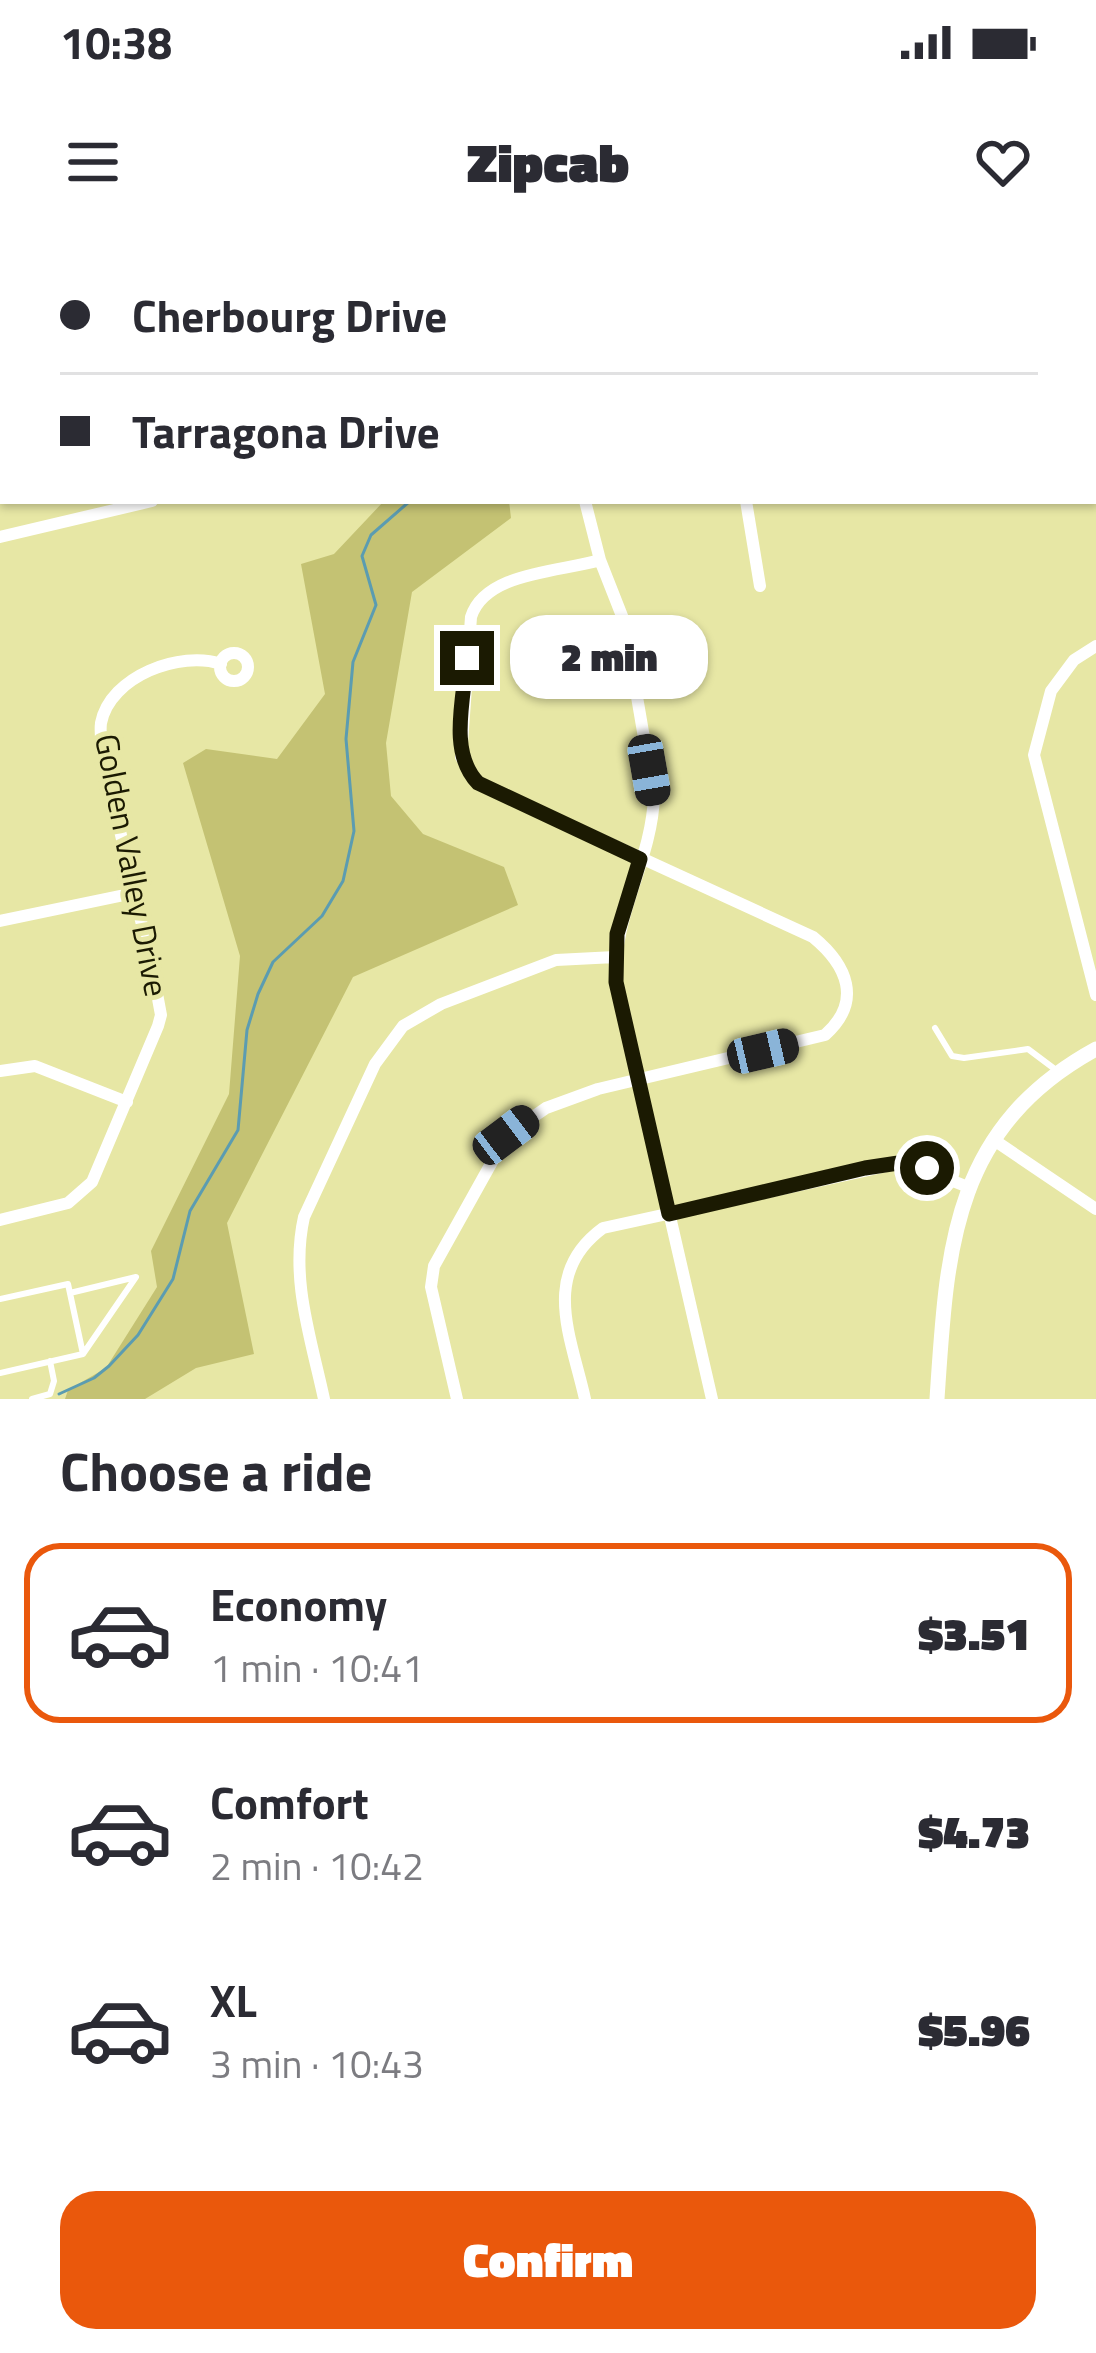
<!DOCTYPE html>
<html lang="en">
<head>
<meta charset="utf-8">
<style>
  body { margin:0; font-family:"Titillium Web",sans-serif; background:#f2f2f3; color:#2b2b33; height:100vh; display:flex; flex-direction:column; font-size:45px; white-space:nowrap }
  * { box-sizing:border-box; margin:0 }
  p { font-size:39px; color:#7c7c81 }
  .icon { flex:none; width:66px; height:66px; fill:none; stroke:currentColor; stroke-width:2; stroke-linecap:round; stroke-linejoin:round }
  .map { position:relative; height:1159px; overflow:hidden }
  .sheet { display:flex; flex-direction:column; background:#fff; flex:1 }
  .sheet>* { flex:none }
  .banner { position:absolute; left:0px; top:0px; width:1098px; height:264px; box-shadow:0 3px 9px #0004; display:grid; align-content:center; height:264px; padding:0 60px; background:#fff }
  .end { position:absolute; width:54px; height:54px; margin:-27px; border:15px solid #1b1a02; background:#fff; box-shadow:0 0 0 6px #fff }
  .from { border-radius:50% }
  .bubble { position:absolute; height:84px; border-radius:36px; background:#fff; box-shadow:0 3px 9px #0004; font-size:39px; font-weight:800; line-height:84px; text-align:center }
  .car { position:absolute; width:36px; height:72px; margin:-36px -18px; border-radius:15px; box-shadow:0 0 9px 3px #0007; background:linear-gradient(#222 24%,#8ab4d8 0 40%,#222 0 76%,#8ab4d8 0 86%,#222 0) }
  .banner b { display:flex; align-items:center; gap:42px; height:114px; font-size:45px }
  .banner b+b { border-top:3px solid #e1e1e2 }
  .banner i { width:30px; height:30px; background:#2b2b33 }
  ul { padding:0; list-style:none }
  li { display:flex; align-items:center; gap:36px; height:180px; margin:0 24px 18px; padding:0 36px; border:6px solid transparent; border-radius:36px }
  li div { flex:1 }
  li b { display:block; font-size:45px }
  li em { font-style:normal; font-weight:800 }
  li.active { border-color:#ea580c }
  li>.icon { width:108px; height:108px; stroke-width:1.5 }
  h2 { padding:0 60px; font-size:54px; line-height:144px }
  .action { display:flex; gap:24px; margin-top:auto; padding:24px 60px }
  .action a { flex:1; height:138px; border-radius:36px; background:#ea580c; color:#fff; font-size:48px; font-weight:800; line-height:138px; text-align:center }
  .status { display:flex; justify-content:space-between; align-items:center; height:84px; padding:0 60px; background:#fff; direction:ltr }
  .status svg { height:33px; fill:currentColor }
  header { display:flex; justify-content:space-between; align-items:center; height:156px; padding:0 60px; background:#fff; font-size:54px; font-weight:800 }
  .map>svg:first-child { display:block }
  .green { fill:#c4c273 }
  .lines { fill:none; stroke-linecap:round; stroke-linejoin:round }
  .stream { stroke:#5b9cb1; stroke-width:3 }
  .service { stroke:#fff; stroke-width:6 }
  .minor { stroke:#fff; stroke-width:12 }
  .tertiary { stroke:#fff; stroke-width:15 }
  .route { stroke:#1b1a02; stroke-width:15 }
  .labels { text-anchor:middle; stroke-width:10; stroke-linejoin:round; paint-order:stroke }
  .street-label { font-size:33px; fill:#1b1a02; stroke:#e7e7a5 }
</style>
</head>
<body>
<div class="status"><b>10:38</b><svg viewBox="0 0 49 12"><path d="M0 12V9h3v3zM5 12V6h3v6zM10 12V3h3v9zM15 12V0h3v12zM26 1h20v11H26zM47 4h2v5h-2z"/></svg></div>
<header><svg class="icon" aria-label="menu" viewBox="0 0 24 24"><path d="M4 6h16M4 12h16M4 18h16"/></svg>Zipcab<svg class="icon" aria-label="heart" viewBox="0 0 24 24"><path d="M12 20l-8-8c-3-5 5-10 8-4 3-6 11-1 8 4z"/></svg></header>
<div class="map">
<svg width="1096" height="1159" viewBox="0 0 1096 1159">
  <rect width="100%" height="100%" fill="#e7e7a5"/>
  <!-- green -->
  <path class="green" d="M384,261H509L511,278L412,352L386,503L391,556L423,594L504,627L518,665L353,737L227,983L254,1114L196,1128L145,1159H65L68,1150L106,1128L157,1047L151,1011L229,854L240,716L183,523L206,509L277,519L325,454L301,324L334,314Z"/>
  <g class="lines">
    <!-- stream -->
    <path class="stream" d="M667,3L670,0
      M59,1154L94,1138L109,1126L138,1095L173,1039L190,971L238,890L247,790L258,754L273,722L322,676L343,641L354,591L346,499L353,422L376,365L362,316L371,295L410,261"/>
    <!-- service -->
    <path class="service" d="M935,788L952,816L964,818L1028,809L1056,830
      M0,1059L68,1044L83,1114L136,1037L70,1053
      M0,1133L83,1114
      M32,1159L50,1154L54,1141L50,1121"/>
    <!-- minor -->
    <path class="minor" d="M863,0V3
      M525,3L528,0
      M920,3L933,0
      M1095,91H1096
      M0,117L3,116
      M1095,218L1096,217
      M585,261L600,320L624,381L654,556C652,621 612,676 616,742L712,1159
      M746,261L760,346
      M0,297L152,261
      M1096,406L1074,420L1051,451L1034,515L1096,755
      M220 427a14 14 0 1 1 28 0a14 14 0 1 1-28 0Z
      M0,681L134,653
      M0,831L35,826L127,862
      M994,900L1096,969
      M0,980L68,963L92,942L158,786L161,775L153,732L106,531C104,516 99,498 101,483C110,436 181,410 221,424
      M324,1159C311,1098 290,1039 304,977L375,824L403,786L441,764L556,720L615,717
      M457,1159L431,1047L434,1026L507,895L546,868L598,849L825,795C863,761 847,725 813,697L478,543L461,517L471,377C485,332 560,332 600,320
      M585,1159C571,1096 540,1034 603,988L905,922L968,947"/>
    <!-- tertiary -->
    <path class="tertiary" d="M937,1159C947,1012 950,889 1096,809"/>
  </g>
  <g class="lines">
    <!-- route -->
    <path class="route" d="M467,418C464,458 448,512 478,543L640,619L617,694L616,742L669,974L865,928L905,922L927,928"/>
  </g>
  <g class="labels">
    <!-- street labels -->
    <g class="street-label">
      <text transform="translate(132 625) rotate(79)" y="12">Golden Valley Drive</text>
    </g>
  </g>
</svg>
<i class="end from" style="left:927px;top:928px"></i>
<i class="end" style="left:467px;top:418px"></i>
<div class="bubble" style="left:510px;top:375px;width:198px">2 min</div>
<i class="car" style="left:649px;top:530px;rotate:170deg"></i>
<i class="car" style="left:763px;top:811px;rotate:77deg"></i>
<i class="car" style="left:506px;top:895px;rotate:53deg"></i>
<div class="banner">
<b><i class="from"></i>Cherbourg Drive</b>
<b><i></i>Tarragona Drive</b>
</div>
</div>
<section class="sheet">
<h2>Choose a ride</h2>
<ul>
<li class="active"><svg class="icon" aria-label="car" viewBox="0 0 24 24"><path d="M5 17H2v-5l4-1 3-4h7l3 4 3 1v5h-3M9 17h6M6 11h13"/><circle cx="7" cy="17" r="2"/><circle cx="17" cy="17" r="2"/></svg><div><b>Economy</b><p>1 min · 10:41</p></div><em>$3.51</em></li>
<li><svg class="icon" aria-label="car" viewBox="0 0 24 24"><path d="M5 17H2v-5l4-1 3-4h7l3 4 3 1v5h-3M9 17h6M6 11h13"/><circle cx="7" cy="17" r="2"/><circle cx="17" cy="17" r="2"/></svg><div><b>Comfort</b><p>2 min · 10:42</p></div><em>$4.73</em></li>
<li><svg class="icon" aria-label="car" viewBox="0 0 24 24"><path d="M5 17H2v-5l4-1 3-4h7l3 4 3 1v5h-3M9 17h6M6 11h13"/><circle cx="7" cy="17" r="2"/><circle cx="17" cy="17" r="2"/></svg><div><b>XL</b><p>3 min · 10:43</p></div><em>$5.96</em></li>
</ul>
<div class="action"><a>Confirm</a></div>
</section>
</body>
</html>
